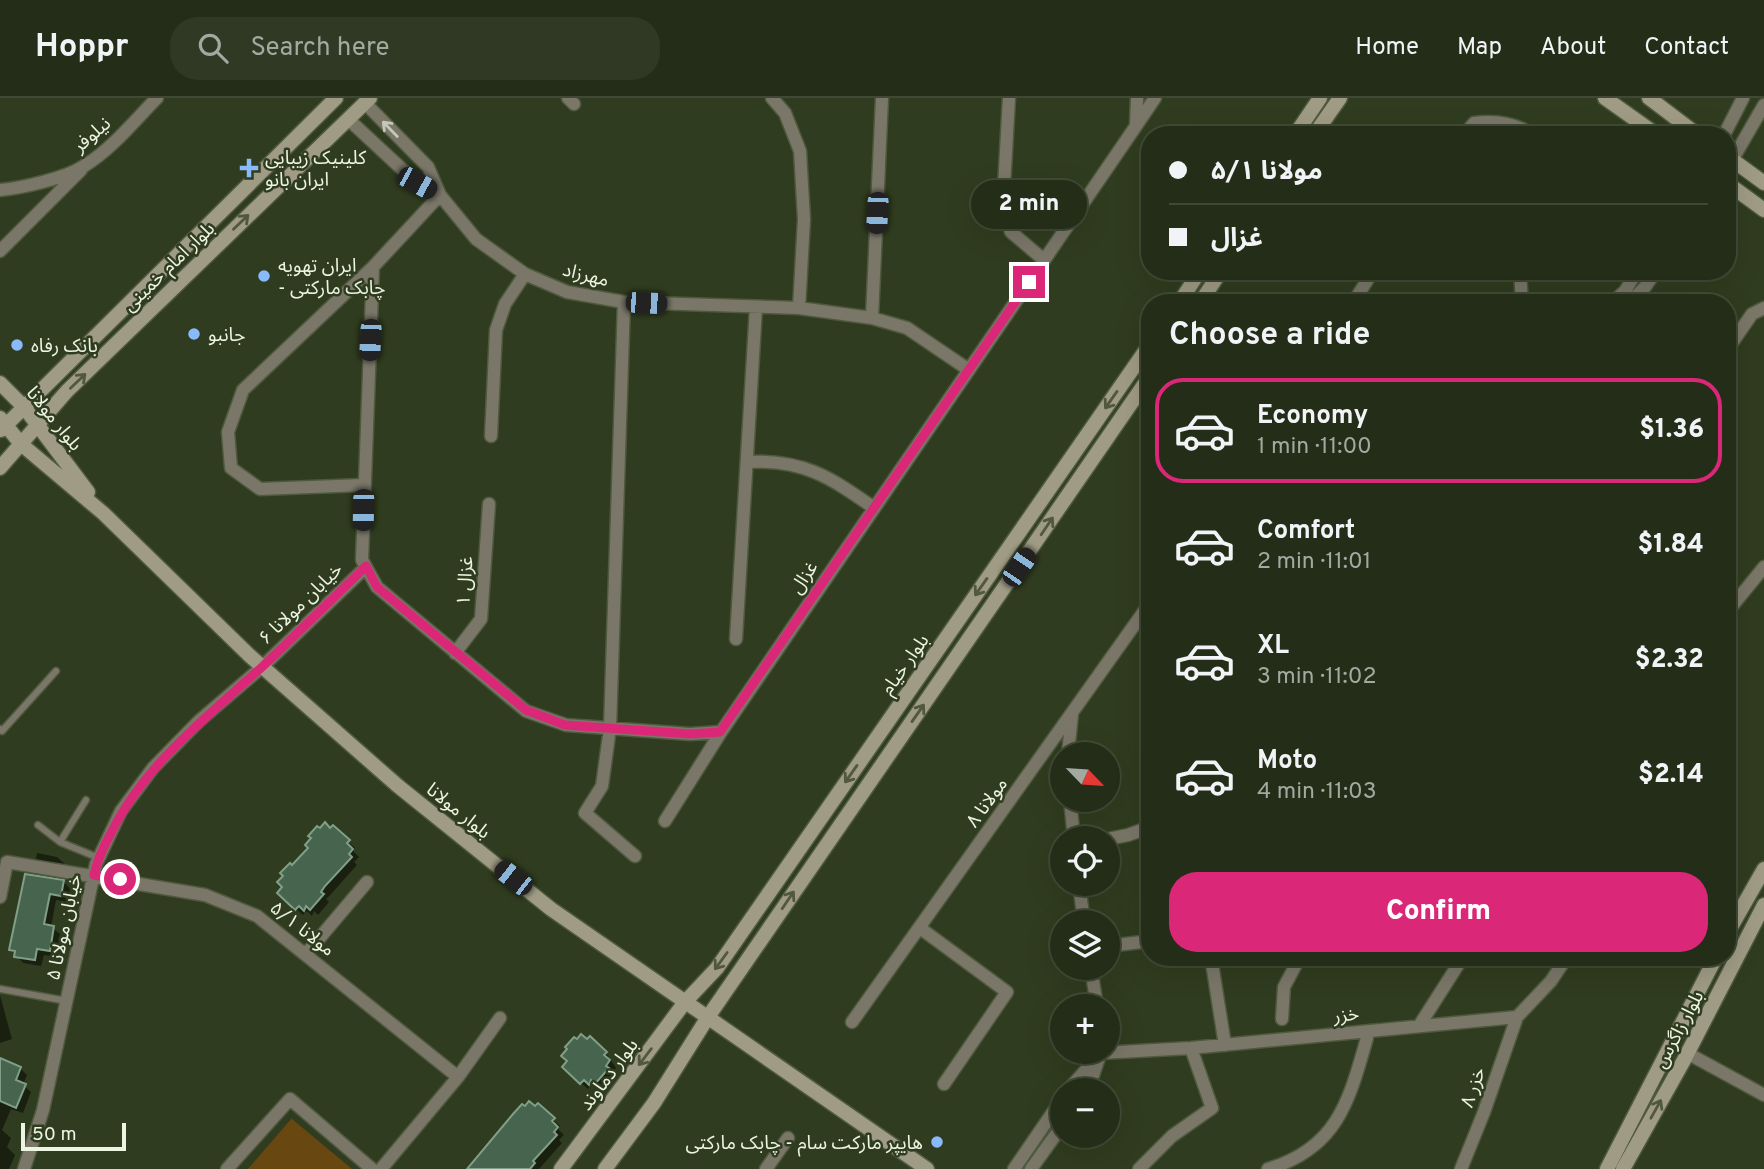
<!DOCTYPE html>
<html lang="en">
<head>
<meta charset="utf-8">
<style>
  body { margin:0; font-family:Overpass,"Noto Sans Arabic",sans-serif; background:#303924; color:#f1f3f6; height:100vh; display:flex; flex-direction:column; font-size:26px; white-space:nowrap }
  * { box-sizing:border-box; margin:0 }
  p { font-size:23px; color:#a3a8a1 }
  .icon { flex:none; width:38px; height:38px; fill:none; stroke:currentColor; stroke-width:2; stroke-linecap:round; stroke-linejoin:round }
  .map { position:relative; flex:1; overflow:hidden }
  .drawer { position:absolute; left:1141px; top:196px; width:595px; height:672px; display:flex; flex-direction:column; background:#242d17; border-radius:28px; box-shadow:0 7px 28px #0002,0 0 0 2px #414936 }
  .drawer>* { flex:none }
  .banner { position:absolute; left:1141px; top:28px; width:595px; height:154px; border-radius:28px; box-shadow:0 7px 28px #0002,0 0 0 2px #414936; display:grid; align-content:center; height:154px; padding:0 28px; background:#242d17 }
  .needle { width:46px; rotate:115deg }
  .buttons { position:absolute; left:1050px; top:644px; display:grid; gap:14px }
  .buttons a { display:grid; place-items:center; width:70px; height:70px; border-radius:50%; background:#242d17; box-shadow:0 7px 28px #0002,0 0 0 2px #414936; font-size:35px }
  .scale { position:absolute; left:21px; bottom:18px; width:105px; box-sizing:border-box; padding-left:7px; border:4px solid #ecf4e2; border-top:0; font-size:19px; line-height:24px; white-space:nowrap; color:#ecf4e2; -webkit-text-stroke:5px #303c1f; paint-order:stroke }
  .end { position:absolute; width:32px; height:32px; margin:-16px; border:9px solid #db2777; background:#fff; box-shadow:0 0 0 4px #fff }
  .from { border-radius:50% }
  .bubble { position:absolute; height:49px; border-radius:24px; background:#242d17; box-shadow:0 7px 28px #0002,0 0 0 2px #414936; font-size:23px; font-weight:800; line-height:49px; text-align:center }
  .car { position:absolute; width:21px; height:42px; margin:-21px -10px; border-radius:9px; box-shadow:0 0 5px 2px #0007; background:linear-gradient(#222 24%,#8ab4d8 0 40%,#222 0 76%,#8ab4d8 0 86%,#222 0) }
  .banner b { display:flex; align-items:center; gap:24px; height:66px; font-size:26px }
  .banner b+b { border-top:2px solid #414936 }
  .banner i { width:18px; height:18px; background:#f1f3f6 }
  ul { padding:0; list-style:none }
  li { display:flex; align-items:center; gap:21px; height:105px; margin:0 14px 10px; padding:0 14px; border:4px solid transparent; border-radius:28px }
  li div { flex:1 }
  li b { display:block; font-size:26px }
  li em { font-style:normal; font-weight:800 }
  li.active { border-color:#db2777 }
  li>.icon { width:63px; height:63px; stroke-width:1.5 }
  h2 { padding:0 28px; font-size:32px; line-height:84px }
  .cta { display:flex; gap:14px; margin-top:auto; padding:14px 28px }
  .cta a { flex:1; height:80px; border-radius:28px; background:#db2777; color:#fff; font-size:28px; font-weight:800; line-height:80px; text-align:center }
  header { display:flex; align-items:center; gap:42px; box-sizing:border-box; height:98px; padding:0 35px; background:#242d17; border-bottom:2px solid #414936 }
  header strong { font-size:33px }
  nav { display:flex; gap:38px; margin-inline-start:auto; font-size:24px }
  .search { width:490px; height:63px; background:#303924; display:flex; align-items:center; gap:18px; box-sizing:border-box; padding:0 24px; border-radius:28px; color:#a3a8a1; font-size:26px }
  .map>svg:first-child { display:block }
  .green { fill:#694711 }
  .shadow { fill:#0007 }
  .building { fill:#47644f; stroke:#809f87; stroke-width:2 }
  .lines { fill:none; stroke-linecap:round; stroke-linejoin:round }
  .lane-casing { stroke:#4e593e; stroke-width:9 }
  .street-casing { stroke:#4e593e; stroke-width:15 }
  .secondary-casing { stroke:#4e593e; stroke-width:17 }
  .lane { stroke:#7a7769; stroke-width:6 }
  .street { stroke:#7a7769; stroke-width:12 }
  .secondary { stroke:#9f9b84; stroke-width:14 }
  .oneway { stroke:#c4c8b8 }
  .oneway2 { stroke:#51583d }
  .route { stroke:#db2777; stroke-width:9 }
  .poi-dot { fill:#89bafc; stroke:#303c1f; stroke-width:2.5 }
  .labels { text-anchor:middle; stroke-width:5; stroke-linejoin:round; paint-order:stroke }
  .street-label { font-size:19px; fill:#ecf4e2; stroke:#303c1f }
  .poi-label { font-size:19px; fill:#ecf4e2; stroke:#303c1f; text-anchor:start }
</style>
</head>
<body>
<header>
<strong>Hoppr</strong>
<div class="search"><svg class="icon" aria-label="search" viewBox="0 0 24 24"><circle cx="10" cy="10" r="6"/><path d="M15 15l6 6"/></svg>Search here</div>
<nav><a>Home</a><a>Map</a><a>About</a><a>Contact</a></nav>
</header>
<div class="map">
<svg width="1764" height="1071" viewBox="0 0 1764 1071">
  <rect width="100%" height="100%" fill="#303c1f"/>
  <!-- green -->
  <path class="green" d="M292,1020V1021L352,1071H248Z"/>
  <!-- shadow -->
  <path class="shadow" d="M333,729L355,750L353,753L359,759L354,764L357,767L332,795L326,801L329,804L318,817L314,813L312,818L307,813L303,817L286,802L292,770Z
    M37,755L57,759L64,765L63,769L37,765L33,761H36Z
    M26,778L64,784L70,791L68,804L56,802L51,829L60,836L56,859L44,857L41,868L23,865L11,851Z
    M0,897L12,941L0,945Z
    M606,955L616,970L611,975L614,978L602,991L598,987L596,991L591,987L588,991L571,976Z
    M0,964L20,970L27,977L23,987L31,994L23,1015L11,1011L2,1032L11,1040L7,1049L15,1057L9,1071H0Z
    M538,1007L560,1028L558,1031L564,1037L559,1042L562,1045L539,1071H469Z"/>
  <!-- building -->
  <path class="building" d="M325,724L330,730L333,727L350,742L347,745L353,751L349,756L352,759L325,788L321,794L324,796L310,812L306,808L304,813L299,808L295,812L277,795L282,789L277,784L283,778L280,775L290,765L292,767L308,750L305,747L311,740L308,738L317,728L320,730Z
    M25,776L64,782L61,798L50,796L44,826L54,828L50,853L37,851L35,862L14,859L15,853L9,852Z
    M581,936L587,941L590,938L607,954L604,957L610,962L606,968L609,970L595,986L591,982L589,987L584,982L580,986L562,969L567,963L561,958L567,951L565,949L574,939L577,941Z
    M0,960L21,969L16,982L26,986L16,1010L0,1003Z
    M529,1003L535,1008L538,1005L555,1020L552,1023L558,1029L554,1034L557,1037L533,1063L535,1065L530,1071H467L513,1016L522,1006L525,1008Z"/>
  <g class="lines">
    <defs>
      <path id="lane" d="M0,631L2,633L56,573
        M38,727L60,744L99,760
        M60,744L86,702
        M0,891L67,903"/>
      <path id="street" d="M568,0L574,6
        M772,0L785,15L800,53L804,121L799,210
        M1009,0L1003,107L1011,134L1044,162
        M365,5L428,69L440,97L476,141L525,176L567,194L624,204L799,210L872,220L907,230L969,272
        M348,21L417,85L440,97
        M1136,28L1155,0
        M1464,37L1474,25C1496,22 1515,25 1534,37
        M1724,37L1743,0
        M1727,71L1764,7
        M0,92C22,90 66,80 84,68C112,51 134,23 157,0
        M0,153L81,72
        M373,169L362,462L377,489L526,613L566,627L690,636L721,634L1136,28L1137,0
        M1520,173L1522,205
        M624,204L610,630L602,688L585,715L635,758
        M1353,205L1373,173
        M1612,205L1625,193L1637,173
        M1629,205L1645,189L1656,173
        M872,220L882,0
        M1727,252L1752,216L1764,210
        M491,338L496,232L505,206L525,176
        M747,364C803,361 830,379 874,410
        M363,387L260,391L231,370L228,334L243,292L373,169L440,97
        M1727,511L1733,507L1764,469
        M736,541L756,209
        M455,555L481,521L489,406
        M1068,656L1072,616
        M1070,702L1074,740
        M665,723L721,634
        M1108,741L1128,737L1150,729
        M1079,786L1084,824
        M0,799L7,764L205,797L257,818L458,979
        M920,830L1007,894L944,986
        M1108,848L1150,843
        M306,856L367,784
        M1211,859L1225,947
        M1091,870L1097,908
        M1282,921L1284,889L1300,859
        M852,924L1150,505
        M1419,928L1463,859
        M1101,955L1191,950L1517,919L1551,883L1567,859
        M1687,955L1764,997
        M1068,992L1101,955
        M1088,992L1100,957
        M24,1071L43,1012L96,766L121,713L153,670L199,623L262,569L366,469
        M227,1071L290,1001L372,1071
        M381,1071L458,979L500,920
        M766,1071L788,1040
        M1014,1071L1062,1001
        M1031,1071L1062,1028
        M1139,1071L1172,1038L1212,1010L1191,950
        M1268,1071C1341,1049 1350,998 1369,933
        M1461,1071L1484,1014L1517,919"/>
      <path id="secondary" d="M1605,0L1657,37
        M1649,0L1698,37
        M1295,37L1320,0
        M1314,37L1340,0
        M1727,58L1764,85
        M1727,85L1764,112
        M1179,205L1200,173
        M1200,205L1221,173
        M0,285L24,309L88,394
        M0,320L21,346L103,415L250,558L398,688L551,811L927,1071
        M1,332L336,0
        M0,370L67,293L370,0
        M1727,836L1764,771
        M561,1071L685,904L717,870L1150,246
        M605,1071L654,1005L708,919L1150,278
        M1607,1071L1716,859
        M1623,1071L1684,962L1764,807"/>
    </defs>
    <!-- lane casing -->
    <use href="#lane" class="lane-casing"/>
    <!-- street casing -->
    <use href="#street" class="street-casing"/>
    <!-- secondary casing -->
    <use href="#secondary" class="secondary-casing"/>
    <!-- lane -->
    <use href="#lane" class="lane"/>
    <!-- street -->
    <use href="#street" class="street"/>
    <!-- secondary -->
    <use href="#secondary" class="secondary"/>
  </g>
  <!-- one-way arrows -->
  <defs><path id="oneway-shaft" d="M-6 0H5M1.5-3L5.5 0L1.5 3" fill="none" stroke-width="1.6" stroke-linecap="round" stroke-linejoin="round" transform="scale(1.75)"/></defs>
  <use class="oneway" href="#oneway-shaft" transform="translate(390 31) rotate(-134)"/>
  <g class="oneway2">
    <use href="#oneway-shaft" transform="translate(241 124) rotate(-44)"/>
    <use href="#oneway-shaft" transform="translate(78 283) rotate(-44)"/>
    <use href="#oneway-shaft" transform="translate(1111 302) rotate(125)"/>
    <use href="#oneway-shaft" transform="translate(1047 428) rotate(-56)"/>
    <use href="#oneway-shaft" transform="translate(981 489) rotate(125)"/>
    <use href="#oneway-shaft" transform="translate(918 615) rotate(-55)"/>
    <use href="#oneway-shaft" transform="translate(851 676) rotate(125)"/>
    <use href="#oneway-shaft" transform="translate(788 802) rotate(-56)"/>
    <use href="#oneway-shaft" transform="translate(721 863) rotate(126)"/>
    <use href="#oneway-shaft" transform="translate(645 959) rotate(127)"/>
    <use href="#oneway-shaft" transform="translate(1656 1011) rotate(-61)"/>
  </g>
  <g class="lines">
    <!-- route -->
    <path class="route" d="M120,781L94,777C97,763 103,750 110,737C144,667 205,621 262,569C297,536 331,502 366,468L377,489L526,612L565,627L690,636L720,634L1029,184"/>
  </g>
  <!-- markers -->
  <g class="poi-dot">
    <path d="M245.5 59.5h7v7h7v7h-7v7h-7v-7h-7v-7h7z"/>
    <circle cx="264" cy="178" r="7"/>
    <circle cx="194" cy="236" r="7"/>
    <circle cx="17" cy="247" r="7"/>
    <circle cx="937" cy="1044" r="7"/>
  </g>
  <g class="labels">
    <!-- street labels -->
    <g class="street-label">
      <text transform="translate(91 36) rotate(-41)" y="7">نیلوفر</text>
      <text transform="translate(168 168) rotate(-44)" y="7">بلوار امام خمینی</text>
      <text transform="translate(586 176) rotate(14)" y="7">مهرزاد</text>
      <text transform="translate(55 320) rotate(51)" y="7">بلوار مولانا</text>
      <text transform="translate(803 479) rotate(-56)" y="7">غزال</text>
      <text transform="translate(464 483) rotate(-86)" y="7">غزال ۱</text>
      <text transform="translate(300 505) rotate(-44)" y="7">خیابان مولانا ۶</text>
      <text transform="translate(904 566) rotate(-55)" y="7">بلوار خیام</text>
      <text transform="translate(986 704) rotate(-54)" y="7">مولانا ۸</text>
      <text transform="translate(459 712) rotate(39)" y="7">بلوار مولانا</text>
      <text transform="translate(63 829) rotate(-78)" y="7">خیابان مولانا ۵</text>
      <text transform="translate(303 830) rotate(38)" y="7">مولانا ۵/۱</text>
      <text transform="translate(1346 916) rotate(-6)" y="7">خزر</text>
      <text transform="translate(1678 931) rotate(-62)" y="7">بلوار زاگرس</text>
      <text transform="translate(608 976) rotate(-53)" y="7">بلوار دماوند</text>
      <text transform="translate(1472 989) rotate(-71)" y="7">خزر ۸</text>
    </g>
    <!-- poi labels -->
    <g class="poi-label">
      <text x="265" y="66">کلینیک زیبایی<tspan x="265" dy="22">ایران بانو</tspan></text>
      <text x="278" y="174">ایران تهویه<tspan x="278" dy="22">- چابک مارکتی</tspan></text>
      <text x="208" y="243">جانبو</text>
      <text x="31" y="254">بانک رفاه</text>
      <text x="923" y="1051" text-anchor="end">هایپر مارکت سام - چابک مارکتی</text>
    </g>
  </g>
</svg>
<div class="buttons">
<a><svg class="needle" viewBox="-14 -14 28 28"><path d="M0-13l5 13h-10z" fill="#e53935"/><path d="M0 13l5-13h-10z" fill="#a3a8a1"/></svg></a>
<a><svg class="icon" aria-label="locate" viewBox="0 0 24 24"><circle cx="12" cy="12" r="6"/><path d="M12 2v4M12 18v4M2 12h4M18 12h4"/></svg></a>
<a><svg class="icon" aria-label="layers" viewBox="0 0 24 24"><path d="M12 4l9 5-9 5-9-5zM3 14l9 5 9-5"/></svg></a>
<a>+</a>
<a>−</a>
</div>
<div class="scale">50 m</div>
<i class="end from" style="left:120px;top:781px"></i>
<i class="end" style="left:1029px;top:184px"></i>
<div class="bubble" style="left:971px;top:82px;width:116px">2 min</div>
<i class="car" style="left:417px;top:85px;rotate:119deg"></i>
<i class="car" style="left:877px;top:115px;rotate:183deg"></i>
<i class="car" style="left:646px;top:205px;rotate:92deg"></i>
<i class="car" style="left:370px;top:242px;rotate:183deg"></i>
<i class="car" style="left:363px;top:412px;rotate:181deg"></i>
<i class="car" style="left:1019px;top:469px;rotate:34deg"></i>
<i class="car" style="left:513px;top:780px;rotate:308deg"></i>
<div class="banner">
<b><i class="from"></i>مولانا ۵/۱</b>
<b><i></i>غزال</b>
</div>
<section class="drawer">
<h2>Choose a ride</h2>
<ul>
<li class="active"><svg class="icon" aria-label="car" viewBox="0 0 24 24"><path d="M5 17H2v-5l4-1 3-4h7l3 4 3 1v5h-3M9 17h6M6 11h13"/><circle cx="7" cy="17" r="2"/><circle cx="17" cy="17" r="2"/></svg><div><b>Economy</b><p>1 min · 11:00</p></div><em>$1.36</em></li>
<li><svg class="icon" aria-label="car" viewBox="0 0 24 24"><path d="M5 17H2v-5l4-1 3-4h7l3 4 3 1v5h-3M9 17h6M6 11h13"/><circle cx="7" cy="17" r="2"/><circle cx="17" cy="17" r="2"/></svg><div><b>Comfort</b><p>2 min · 11:01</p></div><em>$1.84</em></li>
<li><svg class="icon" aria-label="car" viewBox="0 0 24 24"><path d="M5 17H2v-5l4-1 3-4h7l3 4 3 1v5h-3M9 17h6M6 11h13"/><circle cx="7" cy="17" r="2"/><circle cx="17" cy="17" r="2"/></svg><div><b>XL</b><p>3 min · 11:02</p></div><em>$2.32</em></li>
<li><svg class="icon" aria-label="car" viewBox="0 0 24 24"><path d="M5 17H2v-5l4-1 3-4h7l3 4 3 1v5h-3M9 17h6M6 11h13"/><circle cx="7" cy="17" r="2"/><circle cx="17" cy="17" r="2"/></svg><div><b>Moto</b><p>4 min · 11:03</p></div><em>$2.14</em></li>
</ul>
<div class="cta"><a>Confirm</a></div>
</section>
</div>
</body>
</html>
